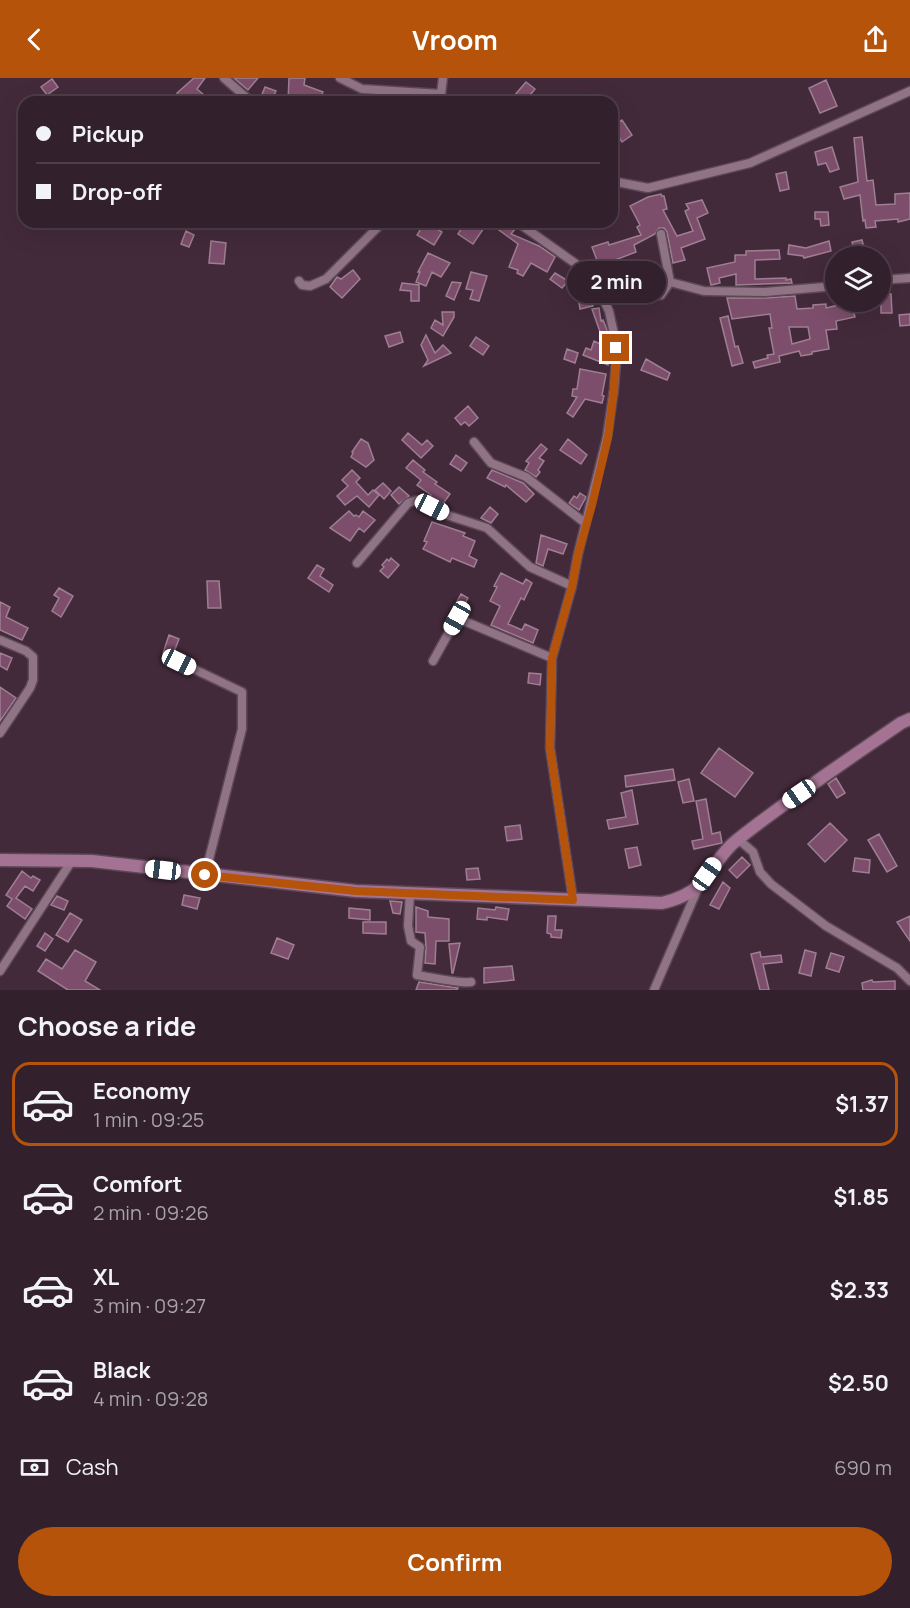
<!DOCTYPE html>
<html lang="en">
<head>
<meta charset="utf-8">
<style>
  body { margin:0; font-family:Manrope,sans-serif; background:#3a2834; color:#f1f3f6; height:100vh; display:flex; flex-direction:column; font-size:22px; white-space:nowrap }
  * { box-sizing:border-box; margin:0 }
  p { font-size:20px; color:#a8a3a9 }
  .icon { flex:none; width:33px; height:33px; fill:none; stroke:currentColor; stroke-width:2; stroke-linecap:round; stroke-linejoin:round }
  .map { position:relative; height:912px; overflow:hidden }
  .details { display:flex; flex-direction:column; background:#32202c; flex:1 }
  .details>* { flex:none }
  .hud { position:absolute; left:18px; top:18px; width:600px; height:132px; border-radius:18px; box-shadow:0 6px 24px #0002,0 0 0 2px #4d3e48; display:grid; align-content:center; height:132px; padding:0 18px; background:#32202c }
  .fabs { position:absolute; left:825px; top:168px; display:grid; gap:12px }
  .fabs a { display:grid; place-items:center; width:66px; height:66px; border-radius:50%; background:#32202c; box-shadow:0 6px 24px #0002,0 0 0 2px #4d3e48; font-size:30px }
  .end { position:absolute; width:27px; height:27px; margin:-14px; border:8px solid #b45309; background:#fff; box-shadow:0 0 0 3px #fff }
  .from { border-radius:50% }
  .bubble { position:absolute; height:42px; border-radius:21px; background:#32202c; box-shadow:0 6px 24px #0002,0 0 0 2px #4d3e48; font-size:20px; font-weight:700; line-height:42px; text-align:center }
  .car { position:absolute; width:18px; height:36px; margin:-18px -9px; border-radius:8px; box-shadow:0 0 4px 2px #0007; background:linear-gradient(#fff 24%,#345 0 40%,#fff 0 76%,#345 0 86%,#fff 0) }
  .hud b { display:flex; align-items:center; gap:21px; height:57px; font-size:22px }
  .hud b+b { border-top:2px solid #4d3e48 }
  .hud i { width:15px; height:15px; background:#f1f3f6 }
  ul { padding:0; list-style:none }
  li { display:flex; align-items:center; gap:18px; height:84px; margin:0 12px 9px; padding:0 6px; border:3px solid transparent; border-radius:18px }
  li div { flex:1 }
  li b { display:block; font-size:22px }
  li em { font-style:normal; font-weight:700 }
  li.current { border-color:#b45309 }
  li>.icon { width:54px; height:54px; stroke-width:1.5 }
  h2 { padding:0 18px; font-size:27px; line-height:72px }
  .pay { display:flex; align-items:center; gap:15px; height:66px; padding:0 18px; font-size:22px }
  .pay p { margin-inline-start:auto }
  .primary-button { display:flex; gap:12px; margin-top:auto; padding:12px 18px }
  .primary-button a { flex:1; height:69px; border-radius:36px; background:#b45309; color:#fff; font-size:24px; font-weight:700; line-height:69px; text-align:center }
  header { display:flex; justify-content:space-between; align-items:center; height:78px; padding:0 18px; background:#b45309; color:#fff; font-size:27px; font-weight:700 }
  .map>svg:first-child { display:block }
  .building { fill:#7d4e6c; stroke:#9d7f91; stroke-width:1.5; fill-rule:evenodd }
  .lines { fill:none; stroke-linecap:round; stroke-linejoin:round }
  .street-casing { stroke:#5d4856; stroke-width:11 }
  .secondary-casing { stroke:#5d4856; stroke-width:15 }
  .street { stroke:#917386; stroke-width:8 }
  .secondary { stroke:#a47293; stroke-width:12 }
  .route { stroke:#b45309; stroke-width:8 }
</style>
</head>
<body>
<header><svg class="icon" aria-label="back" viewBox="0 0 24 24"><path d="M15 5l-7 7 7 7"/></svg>Vroom<svg class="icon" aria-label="share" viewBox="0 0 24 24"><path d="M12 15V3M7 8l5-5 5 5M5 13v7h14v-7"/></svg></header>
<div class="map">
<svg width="910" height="912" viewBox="0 0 910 912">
  <rect width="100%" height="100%" fill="#432a3a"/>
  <!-- building -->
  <path class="building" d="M194,0H205L197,11L212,24H185L177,15Z
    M234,0H258L248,12Z
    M289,0H305L304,7L323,14L319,24H288Z
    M52,1L58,9L47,17L41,9Z
    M826,2L837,28L820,35L809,10Z
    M526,4L535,11L524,24H521L514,18Z
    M265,9L276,13L271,24L261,19Z
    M622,42L632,57L622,64L612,48Z
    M862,59L867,103L873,102L876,127L895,126V116L910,115V141L898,144V141L875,143L876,149L866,150L865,142L863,143L860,117L844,121L840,109L858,104L854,60Z
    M832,69L839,91L830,94L826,85L818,87L815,74Z
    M786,94L789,111L780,113L776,96Z
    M661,116L662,118H664L667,131L663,132L677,158L693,153L685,133L689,131L686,126L702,122L708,135L697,140L705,161L681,170L685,182L673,185L667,154L664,150H659L655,156L634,167L636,174L602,187L601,184L598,185L592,169L608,164L609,167L641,157L637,149L640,147L630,128L648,119Z
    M815,134H828L829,147L821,148L820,141H815Z
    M425,144L442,154L434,167L417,157Z
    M465,144H488L473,166L458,156Z
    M488,144H507L515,151L511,156L539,168L555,179L547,194L531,185L523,198L517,195L518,192L509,189L518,166Z
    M186,153L194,157L189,169L181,166Z
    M862,162L866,178H855L852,164Z
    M211,163L226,165L224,186L209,185Z
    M829,163L831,173L804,180L803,178L788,176L789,167L806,170Z
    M779,172L780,181L755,182V201L786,200V202L791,201L792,205L736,207V196L719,200L720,205L711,207L707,190L735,184V177H746V173Z
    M428,175L450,185L441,199L432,194L426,208L416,204L420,194H418Z
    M353,192L360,201L342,220L330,209L337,199L341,201Z
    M471,194L487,198L479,223L470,221L473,212L466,211Z
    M555,195L568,203L562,210L550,201Z
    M452,204L461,205L454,222L446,218Z
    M402,205L419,207V223H411V213L400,212Z
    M591,216L593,228L580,231L578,218Z
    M881,216H891L892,235H881Z
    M795,218L797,231L813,230V227L826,226V230L851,224L855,239L836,243L837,251L826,252L829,271L812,274V276L801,278L799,273L779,278L780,284L755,290L753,284L768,280L767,277L774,276L769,250H772L770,236L732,241L727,220H765ZM789,249H808L810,261L792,266Z
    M599,230L601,243L603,242L607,252L610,266L606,276H610L608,287L583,277L586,270L591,272L594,263L605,268L592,231Z
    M442,234H454V239L443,258L431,250L435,242L443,247Z
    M910,236V247L900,248L899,237Z
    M728,238L735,269L738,268L743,285L732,288L720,240Z
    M400,254L403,264L389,269L385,258Z
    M426,257L435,275L443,267L451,275L424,288L428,282L421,267Z
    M476,259L489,268L483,277L470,268Z
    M567,271L578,275L575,285L564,281Z
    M646,281L670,295L667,302L641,292Z
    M580,291L606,296L602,317L604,318L602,325L585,321L573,339L567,335L577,319L572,318L573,311H577Z
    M468,328L478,340L469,348L465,344L461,347L455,340Z
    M408,355L422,367L427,362L433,368L421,380L402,362Z
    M361,361L368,365L374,382L366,389L351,379L353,375L352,374Z
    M568,361L587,377L581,386L560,372Z
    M541,366L547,371L539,380L544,383L538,392L540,394L536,399L525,392L529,385L526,383Z
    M456,377L467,385L461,393L450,386Z
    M413,382L425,392L423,394L437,404L435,406L450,416L442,427L429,420L431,417L417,407L421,402L406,390Z
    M352,392L360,400L356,404L368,417L373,412L379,417L369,429L357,418L345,427L337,418L348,408L342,402Z
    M492,392L523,405L534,416L526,424L506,407L505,409L487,400Z
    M383,405L391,413L384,421L375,412Z
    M399,409L409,418L399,426L391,417Z
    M580,415L586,419L579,432L569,425L574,418L577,420Z
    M490,429L498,436L491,445L481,440Z
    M349,433L354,438L356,437L359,439L363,433L375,442L364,454L359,450L350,463L330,450Z
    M432,444L465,455L463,458L475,463L469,478L477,482L474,489L452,480L450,484L423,471L427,464L424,463Z
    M541,457L567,466L563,476L548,471L543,488L536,485Z
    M391,480L399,487L388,500L380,493L384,489L382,487L387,481L389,483Z
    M317,487L324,491L320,498L333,507L329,514L308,500Z
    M501,495L523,506L526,501L532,505L524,522L521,520L508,546L522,552L525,546L538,552L533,565L491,547L500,528L490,523L497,509L494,508Z
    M207,503H219L221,530H208Z
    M59,510L73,518L61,539L52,533L59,520L54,517Z
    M461,516L468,520L460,535L454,534L452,533Z
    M0,524L10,529L6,539L28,550L22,562L0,552Z
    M169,557L179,561L172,579L163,575Z
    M0,575L12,580L7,592L0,588Z
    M529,595L541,596L540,607L528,605Z
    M0,609L16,620L0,643Z
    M719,670L753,695L735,719L701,695Z
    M673,691L675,702L626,709L625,698Z
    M836,700L845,715L837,720L828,706Z
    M689,701L694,723L683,725L678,704Z
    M632,712L638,746L609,751L607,742L626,739L621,715Z
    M706,721L712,756L720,754L722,765L694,771L692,763L703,761L696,723Z
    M830,745L847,762L825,784L808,766Z
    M520,747L522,761L507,763L505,749Z
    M879,756L897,788L887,794L868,762Z
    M637,769L641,787L629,790L625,771Z
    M742,779L750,787L737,800L729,792Z
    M855,780L870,782L869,795L853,793Z
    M478,790L480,801L467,802L466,791Z
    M22,793L31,800L33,798L40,802L33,813L25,808L16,820L32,831L25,841L7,828L12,821L6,817Z
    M723,804L730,810L719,831L710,827Z
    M184,817L200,820L197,831L182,827Z
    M57,818L68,823L64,832L51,827Z
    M390,823L402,824L400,836L393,835Z
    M416,829L428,833V839L449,841V863H436L435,886L425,885L426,870L425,855L416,854Z
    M496,829L509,831L507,842L487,839V842L477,841L478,830L495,832Z
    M349,830L370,832V842L349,840Z
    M70,835L82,842L68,864L56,857Z
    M548,838H556L555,852H562L561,860L551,859V856L547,855Z
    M910,838V863L897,844Z
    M363,844H386V856L363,855Z
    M45,855L53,861L45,873L37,868Z
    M277,860L294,867L288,881L271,875Z
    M460,865L453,895H452L449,866Z
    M75,872L96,884L85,903L100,912H68L38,893L46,881L62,891Z
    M805,872L816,875L811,898L799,895Z
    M760,874L761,879L781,877L782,884L763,886L769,912H760L751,876Z
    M831,875L844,879L839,894L826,890Z
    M512,888L514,902L484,905V890Z
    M872,902L873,904L895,903V912H863L862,905Z
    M419,904L458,910L457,912H416Z"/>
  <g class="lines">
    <defs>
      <path id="street" d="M224,0L248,21L258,24
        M340,0L362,11L441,16
        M443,0L441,16L445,24
        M612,103L648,110L750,85L910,13
        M517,144L586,193L598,210L609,233L617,270L614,311L607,359L578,476L572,508L552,580L550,670L573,822
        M587,193L651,218L661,217L670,204L661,156
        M880,202L910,200
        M299,203L302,207L310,208L326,201L383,144
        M670,204L704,213L765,214L836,208
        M474,364L491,385L526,399L585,445
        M357,485L408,425L417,422L447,437L487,450L530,489L572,508
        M0,562L26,573L33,579V602L30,610L0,655
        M433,583L457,540L552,580
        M179,584L242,614V651L205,797
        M738,761L753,774L760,794L771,806L826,848L897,890L910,903
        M410,815L408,848L411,863L420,869L417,897C429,899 463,906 471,904
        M0,893L71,784
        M654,912L698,810"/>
      <path id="secondary" d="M0,782L92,783L356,813L662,825C675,822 689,817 699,807C713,793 721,774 737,762C790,720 846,683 901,645L910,641"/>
    </defs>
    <!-- street casing -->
    <use href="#street" class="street-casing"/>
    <!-- secondary casing -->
    <use href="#secondary" class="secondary-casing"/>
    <!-- street -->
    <use href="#street" class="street"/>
    <!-- secondary -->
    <use href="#secondary" class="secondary"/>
  </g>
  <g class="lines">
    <!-- route -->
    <path class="route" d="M205,797L356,813L573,822L550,670L552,580L572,508L578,476L592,427L608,359L614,311L616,270"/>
  </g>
</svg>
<div class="fabs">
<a><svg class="icon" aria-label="layers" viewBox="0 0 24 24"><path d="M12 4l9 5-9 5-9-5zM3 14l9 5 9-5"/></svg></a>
</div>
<i class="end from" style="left:205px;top:797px"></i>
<i class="end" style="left:616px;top:270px"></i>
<div class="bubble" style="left:567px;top:183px;width:99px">2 min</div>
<i class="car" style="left:432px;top:429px;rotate:117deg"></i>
<i class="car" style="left:457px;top:540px;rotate:209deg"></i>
<i class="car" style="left:179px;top:584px;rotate:116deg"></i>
<i class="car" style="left:799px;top:716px;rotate:235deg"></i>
<i class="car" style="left:163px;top:792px;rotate:277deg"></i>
<i class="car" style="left:707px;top:796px;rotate:35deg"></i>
<div class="hud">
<b><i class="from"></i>Pickup</b>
<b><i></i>Drop-off</b>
</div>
</div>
<section class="details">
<h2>Choose a ride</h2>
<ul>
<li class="current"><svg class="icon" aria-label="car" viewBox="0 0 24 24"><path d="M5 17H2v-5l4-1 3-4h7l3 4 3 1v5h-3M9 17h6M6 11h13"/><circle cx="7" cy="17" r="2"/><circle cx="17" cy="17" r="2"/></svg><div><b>Economy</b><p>1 min · 09:25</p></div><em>$1.37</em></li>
<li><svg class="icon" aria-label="car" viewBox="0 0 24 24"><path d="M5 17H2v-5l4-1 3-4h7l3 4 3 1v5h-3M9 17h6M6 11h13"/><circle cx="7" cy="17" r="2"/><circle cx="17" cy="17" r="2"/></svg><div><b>Comfort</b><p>2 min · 09:26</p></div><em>$1.85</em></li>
<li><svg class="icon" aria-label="car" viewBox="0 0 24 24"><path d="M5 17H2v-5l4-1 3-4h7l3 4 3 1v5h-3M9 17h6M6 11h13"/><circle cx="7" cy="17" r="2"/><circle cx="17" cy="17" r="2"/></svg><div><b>XL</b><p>3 min · 09:27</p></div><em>$2.33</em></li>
<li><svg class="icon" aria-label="car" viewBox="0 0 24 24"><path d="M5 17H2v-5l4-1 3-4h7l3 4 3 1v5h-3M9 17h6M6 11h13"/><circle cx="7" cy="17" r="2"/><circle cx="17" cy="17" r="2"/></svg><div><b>Black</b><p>4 min · 09:28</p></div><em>$2.50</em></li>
</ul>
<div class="pay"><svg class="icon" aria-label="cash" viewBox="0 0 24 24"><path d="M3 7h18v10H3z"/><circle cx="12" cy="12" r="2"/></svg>Cash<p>690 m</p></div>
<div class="primary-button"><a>Confirm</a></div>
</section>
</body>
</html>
